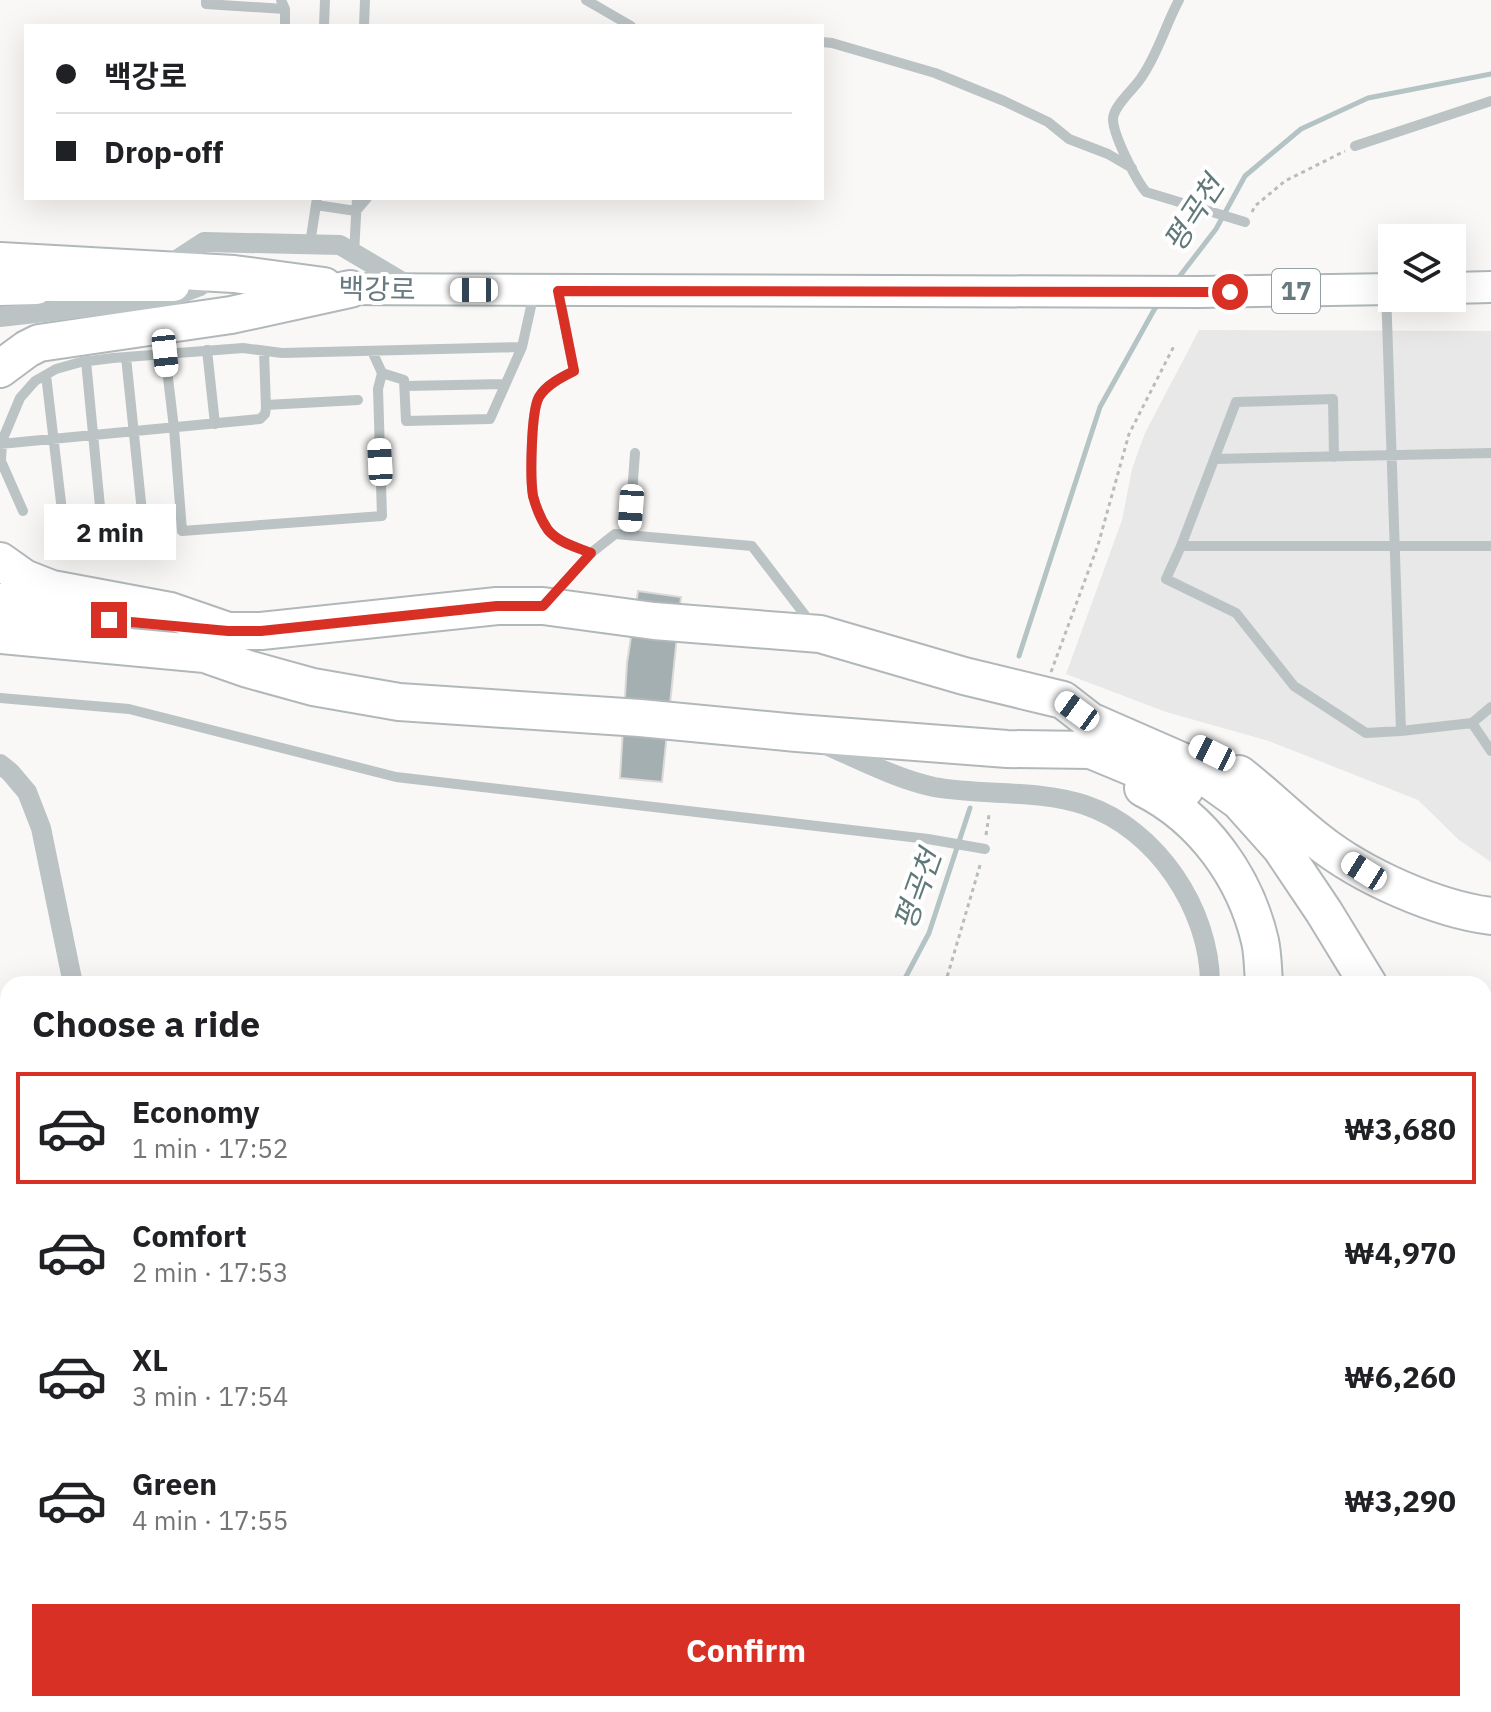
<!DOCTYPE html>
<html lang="en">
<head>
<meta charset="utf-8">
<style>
  body { margin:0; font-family:"IBM Plex Sans","Noto Sans KR",sans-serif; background:#f2f2f2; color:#202124; height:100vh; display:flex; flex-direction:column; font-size:30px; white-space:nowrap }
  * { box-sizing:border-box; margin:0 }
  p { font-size:26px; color:#757577 }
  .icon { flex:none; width:44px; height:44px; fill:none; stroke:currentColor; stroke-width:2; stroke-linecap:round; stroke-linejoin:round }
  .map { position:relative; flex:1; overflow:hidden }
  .drawer { position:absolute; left:0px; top:976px; width:1492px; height:736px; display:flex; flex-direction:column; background:#fff; border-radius:24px 24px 0 0; box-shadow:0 8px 32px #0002 }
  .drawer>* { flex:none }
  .hud { position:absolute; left:24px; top:24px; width:800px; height:176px; border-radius:0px; box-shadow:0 8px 32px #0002; display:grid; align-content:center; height:176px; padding:0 32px; background:#fff }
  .fabs { position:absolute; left:1378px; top:224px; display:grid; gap:16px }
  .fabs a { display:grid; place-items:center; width:88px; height:88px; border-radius:0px; background:#fff; box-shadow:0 8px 32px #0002; font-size:40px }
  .end { position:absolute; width:36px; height:36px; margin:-18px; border:10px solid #d93025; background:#fff; box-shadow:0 0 0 4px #fff }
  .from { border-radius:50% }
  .bubble { position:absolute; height:56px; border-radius:0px; background:#fff; box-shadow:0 8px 32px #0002; font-size:26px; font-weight:800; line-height:56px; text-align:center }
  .car { position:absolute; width:24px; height:48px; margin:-24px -12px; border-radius:10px; box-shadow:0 0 6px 2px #0007; background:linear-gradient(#fff 24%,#345 0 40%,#fff 0 76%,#345 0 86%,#fff 0) }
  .hud b { display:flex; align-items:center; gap:28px; height:76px; font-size:30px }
  .hud b+b { border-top:2px solid #e0e0e0 }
  .hud i { width:20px; height:20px; background:#202124 }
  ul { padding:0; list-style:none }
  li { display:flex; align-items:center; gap:24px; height:112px; margin:0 16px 12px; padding:0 16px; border:4px solid transparent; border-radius:0px }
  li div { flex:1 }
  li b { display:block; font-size:30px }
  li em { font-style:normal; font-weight:800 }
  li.active { border-color:#d93025 }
  li>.icon { width:72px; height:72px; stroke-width:1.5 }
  h2 { padding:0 32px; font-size:36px; line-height:96px }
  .button { display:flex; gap:16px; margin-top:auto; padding:16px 32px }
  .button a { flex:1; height:92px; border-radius:0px; background:#d93025; color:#fff; font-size:32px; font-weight:800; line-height:92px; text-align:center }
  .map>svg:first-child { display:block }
  .built { fill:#e7e8e7 }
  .green { fill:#daddd6 }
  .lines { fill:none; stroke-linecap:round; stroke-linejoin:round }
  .stream { stroke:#b4c4c4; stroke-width:5 }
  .building { fill:#a4afb2; stroke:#dbdad9; stroke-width:2 }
  .secondary-casing { stroke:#b1b9bb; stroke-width:32 }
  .primary-casing { stroke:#b0b7b9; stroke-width:34 }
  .highway-casing { stroke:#b2b8ba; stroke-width:40 }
  .path { stroke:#b7bcbd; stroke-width:3; stroke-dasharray:4 4; stroke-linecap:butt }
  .lane { stroke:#bcc3c4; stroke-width:10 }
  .street { stroke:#bcc3c4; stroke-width:20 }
  .secondary { stroke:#fff; stroke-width:28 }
  .primary { stroke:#fff; stroke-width:30 }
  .highway { stroke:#fff; stroke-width:36 }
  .route { stroke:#d93025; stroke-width:10 }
  .labels { text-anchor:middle; stroke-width:8; stroke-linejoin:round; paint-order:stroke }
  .shield { fill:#fff; stroke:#94a2a5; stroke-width:2 }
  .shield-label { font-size:26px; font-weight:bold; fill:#667a7f }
  .street-label { font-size:28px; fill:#667a7f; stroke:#fff }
  .water-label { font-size:30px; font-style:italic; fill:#617979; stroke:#fff }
</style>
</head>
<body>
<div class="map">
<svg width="1491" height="1712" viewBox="0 0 1491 1712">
  <rect width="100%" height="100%" fill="#f9f8f7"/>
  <!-- built -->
  <path class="built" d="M1199,330L1491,331V862L1459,840L1418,800L1269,741L1166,712L1066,674L1122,520L1132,469L1145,433Z"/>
  <!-- green -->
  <path class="green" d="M1484,1430L1491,1491V1712H869L877,1704H1484Z
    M8,1626V1704H253L260,1712H0V1633Z"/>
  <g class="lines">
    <!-- stream -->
    <path class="stream" d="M1176,281L1216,229L1245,176L1301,129L1368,98L1491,74
      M1019,656L1100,407L1154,310L1160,302
      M902,984L929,933L970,808"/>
  </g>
  <!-- building -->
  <path class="building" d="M638,591L681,597L662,782L620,778L627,663Z"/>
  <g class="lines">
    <defs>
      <path id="secondary" d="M1484,1317L1491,1320
        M828,1712L835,1704"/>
      <path id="primary" d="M14,283L36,286H174
        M1452,288L1491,287
        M326,289L1199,292L1392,289"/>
      <path id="highway" d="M0,261L234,274L324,286
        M0,287L36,286
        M0,369L27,349L39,343L231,315L350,289
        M0,561L24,578L52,589L170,611L228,631H261L497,606H543L654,621L820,634L964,676L1063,700L1090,721L1186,763L1239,801L1281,848L1324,912L1368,984
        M0,602L83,618
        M0,635L205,654L248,669L313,687L399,702L640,718L797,733L1007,749L1091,750L1185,789
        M1239,774C1266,795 1291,820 1318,841C1362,876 1436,909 1491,916
        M1143,788C1203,818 1245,877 1260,941C1263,954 1263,970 1264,984
        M1484,1063L1491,1059
        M1484,1098L1491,1093
        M1484,1167L1491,1178
        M1484,1204L1491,1215
        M747,1712L752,1704
        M781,1712L786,1704"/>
    </defs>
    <!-- secondary casing -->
    <use href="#secondary" class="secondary-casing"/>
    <!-- primary casing -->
    <use href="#primary" class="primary-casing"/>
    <!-- highway casing -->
    <use href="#highway" class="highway-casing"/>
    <!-- path -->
    <path class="path" d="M1252,212L1255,206L1285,181L1345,151
      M1051,672L1098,545L1129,434L1175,344
      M986,835L989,815
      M945,984L981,862"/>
    <!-- lane -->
    <path class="lane" d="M206,0V4L285,9
      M281,0L285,9V26
      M586,0L631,26
      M1179,0C1165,26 1158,54 1141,78C1134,89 1113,106 1113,119C1113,135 1136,180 1146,192L1245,222
      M324,26L325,0
      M364,26L365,0
      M822,42L832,43L935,73L1004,101L1048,122L1069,139L1108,154L1132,168
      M1355,146L1491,101
      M316,205L356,211L367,198
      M310,244L317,198
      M354,254L357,198
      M1386,291L1401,731
      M559,294L574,371C562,377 546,385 539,397C531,411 530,478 533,496C536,507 541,520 548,530C559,543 576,547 591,553
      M207,350L215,424
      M372,351L382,373L404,380L406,421L490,419L522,347
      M165,353L174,428L182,531L382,516L378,389L382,373
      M126,357L145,541
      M86,361L103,538
      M46,375L64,528
      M405,386L505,384
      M266,405L358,400
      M0,444L260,419L265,414L266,408L264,351
      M1334,457L1333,399L1236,402L1181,546H1491
      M1214,459L1491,453
      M23,511L1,461L2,441L20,398L35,381L56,369L81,362L113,358L243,348L282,353L522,347L534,293
      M629,535L635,453
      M1181,546L1166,579L1236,613L1294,686L1366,733L1401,731L1472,723L1491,707
      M549,600L591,553L615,534L752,546L811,623
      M0,698L129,709L396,777L928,839L985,849
      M1472,723L1491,751
      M0,1268L8,1264"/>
    <!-- street -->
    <path class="street" d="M166,267L204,242L340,245L411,287
      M0,317L167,298L200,286
      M826,745C861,760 897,779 934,787C983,796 1037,789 1085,805C1157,829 1210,910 1210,984
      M0,764L10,772L27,792L41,828L73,984
      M0,1690L8,1688"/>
    <!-- secondary -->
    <use href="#secondary" class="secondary"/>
    <!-- primary -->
    <use href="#primary" class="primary"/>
    <!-- highway -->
    <use href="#highway" class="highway"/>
  </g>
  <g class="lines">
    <!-- route -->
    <path class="route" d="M109,620L228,631H261L497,606H543L591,553C576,547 559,543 548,530C541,520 536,507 533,496C530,478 531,411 539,397C546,385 562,377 574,371L558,291L1230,292"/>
  </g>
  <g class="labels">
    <!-- shield labels -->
    <rect class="shield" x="1272" y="269" width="48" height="44" rx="6"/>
    <g class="shield-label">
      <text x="1296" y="300">17</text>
    </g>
    <!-- street labels -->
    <g class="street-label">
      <text transform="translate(377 289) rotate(1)" y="10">백강로</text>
    </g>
    <!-- water labels -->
    <g class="water-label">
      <text transform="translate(1194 214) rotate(-57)" y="10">평곡천</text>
      <text transform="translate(918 890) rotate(-70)" y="10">평곡천</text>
    </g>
  </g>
</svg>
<div class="fabs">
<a><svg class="icon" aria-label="layers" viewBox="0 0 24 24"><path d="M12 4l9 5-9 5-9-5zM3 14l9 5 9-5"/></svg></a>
</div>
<i class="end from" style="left:1230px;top:292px"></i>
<i class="end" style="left:109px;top:620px"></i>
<div class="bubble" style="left:44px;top:504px;width:132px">2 min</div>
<i class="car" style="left:474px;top:290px;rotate:270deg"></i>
<i class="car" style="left:165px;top:353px;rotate:174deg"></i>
<i class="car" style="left:380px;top:462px;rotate:357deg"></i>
<i class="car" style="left:631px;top:508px;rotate:184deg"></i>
<i class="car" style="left:1077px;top:711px;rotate:306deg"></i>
<i class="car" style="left:1212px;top:753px;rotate:296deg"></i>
<i class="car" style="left:1364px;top:871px;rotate:302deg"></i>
<div class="hud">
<b><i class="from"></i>백강로</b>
<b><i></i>Drop-off</b>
</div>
<section class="drawer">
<h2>Choose a ride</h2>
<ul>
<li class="active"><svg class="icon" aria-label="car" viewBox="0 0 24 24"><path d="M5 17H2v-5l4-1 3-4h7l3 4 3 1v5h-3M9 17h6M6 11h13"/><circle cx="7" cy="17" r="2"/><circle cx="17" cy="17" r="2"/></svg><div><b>Economy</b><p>1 min · 17:52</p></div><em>₩3,680</em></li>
<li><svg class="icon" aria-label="car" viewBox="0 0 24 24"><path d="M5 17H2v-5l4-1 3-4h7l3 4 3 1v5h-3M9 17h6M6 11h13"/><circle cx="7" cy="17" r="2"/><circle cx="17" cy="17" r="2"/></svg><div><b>Comfort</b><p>2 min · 17:53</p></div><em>₩4,970</em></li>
<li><svg class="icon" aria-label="car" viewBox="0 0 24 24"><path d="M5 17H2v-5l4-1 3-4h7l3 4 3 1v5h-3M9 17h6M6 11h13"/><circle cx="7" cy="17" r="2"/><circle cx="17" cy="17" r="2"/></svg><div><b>XL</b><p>3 min · 17:54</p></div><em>₩6,260</em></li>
<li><svg class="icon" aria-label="car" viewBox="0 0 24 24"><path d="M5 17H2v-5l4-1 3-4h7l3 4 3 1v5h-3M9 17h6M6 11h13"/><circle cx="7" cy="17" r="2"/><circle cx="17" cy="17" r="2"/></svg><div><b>Green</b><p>4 min · 17:55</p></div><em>₩3,290</em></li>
</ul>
<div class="button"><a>Confirm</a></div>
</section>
</div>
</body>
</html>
